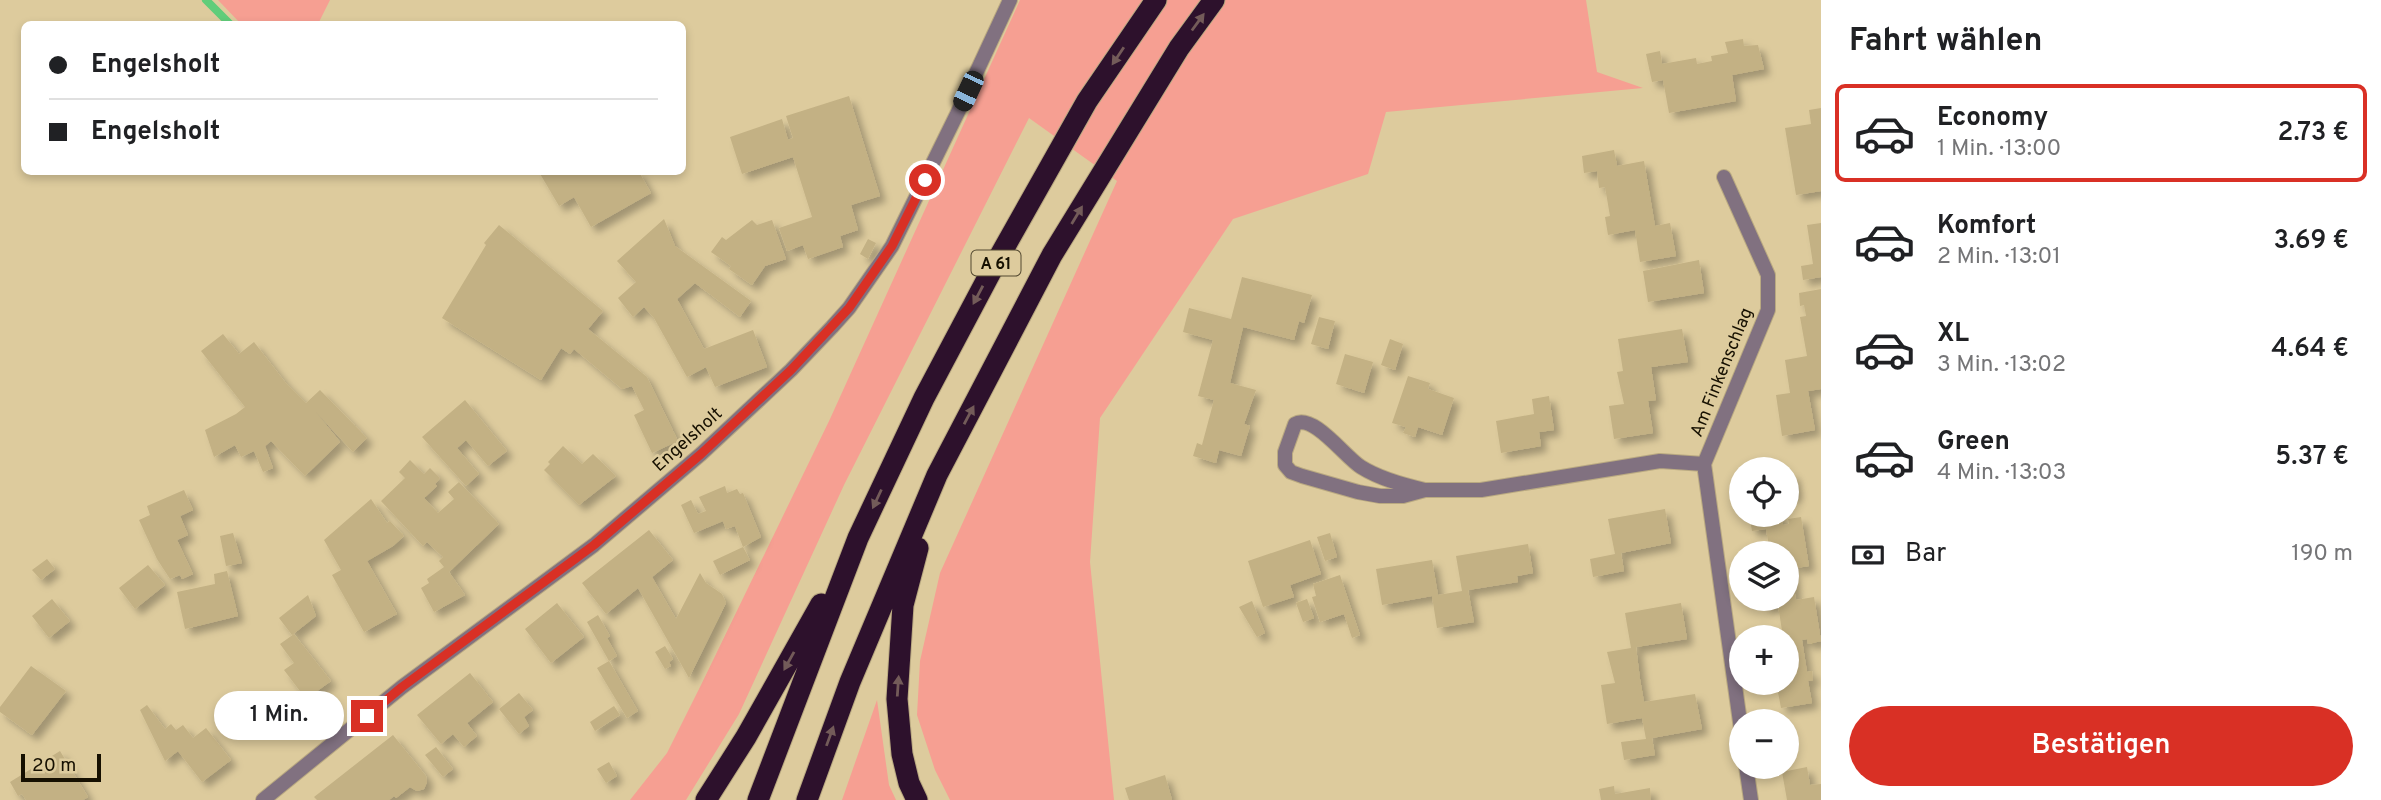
<!DOCTYPE html>
<html lang="de">
<head>
<meta charset="utf-8">
<style>
  body { margin:0; font-family:Overpass,sans-serif; background:#f2f2f2; color:#202124; height:100vh; display:flex; flex-direction:column; font-size:26px; white-space:nowrap }
  * { box-sizing:border-box; margin:0 }
  p { font-size:23px; color:#757577 }
  .icon { flex:none; width:38px; height:38px; fill:none; stroke:currentColor; stroke-width:2; stroke-linecap:round; stroke-linejoin:round }
  .map { position:relative; flex:1; overflow:hidden }
  .side { display:flex; flex-direction:column; background:#fff; width:560px }
  .side>* { flex:none }
  .hud { position:absolute; left:21px; top:21px; width:665px; height:154px; border-radius:10px; box-shadow:0 4px 10px #0003; display:grid; align-content:center; height:154px; padding:0 28px; background:#fff }
  .buttons { position:absolute; left:1729px; top:457px; display:grid; gap:14px }
  .buttons a { display:grid; place-items:center; width:70px; height:70px; border-radius:50%; background:#fff; box-shadow:0 4px 10px #0003; font-size:35px }
  .scale { position:absolute; left:21px; bottom:18px; width:80px; box-sizing:border-box; padding-left:7px; border:4px solid #161001; border-top:0; font-size:19px; line-height:24px; white-space:nowrap; color:#161001; -webkit-text-stroke:5px #ddcb9d; paint-order:stroke }
  .end { position:absolute; width:32px; height:32px; margin:-16px; border:9px solid #d93025; background:#fff; box-shadow:0 0 0 4px #fff }
  .from { border-radius:50% }
  .bubble { position:absolute; height:49px; border-radius:24px; background:#fff; box-shadow:0 4px 10px #0003; font-size:23px; font-weight:600; line-height:49px; text-align:center }
  .car { position:absolute; width:21px; height:42px; margin:-21px -10px; border-radius:9px; box-shadow:0 0 5px 2px #0007; background:linear-gradient(#222 24%,#8ab4d8 0 40%,#222 0 76%,#8ab4d8 0 86%,#222 0) }
  .hud b { display:flex; align-items:center; gap:24px; height:66px; font-size:26px }
  .hud b+b { border-top:2px solid #e0e0e0 }
  .hud i { width:18px; height:18px; background:#202124 }
  ul { padding:0; list-style:none }
  li { display:flex; align-items:center; gap:21px; height:98px; margin:0 14px 10px; padding:0 14px; border:4px solid transparent; border-radius:10px }
  li div { flex:1 }
  li b { display:block; font-size:26px }
  li em { font-style:normal; font-weight:600 }
  li.on { border-color:#d93025 }
  li>.icon { width:63px; height:63px; stroke-width:1.5 }
  h2 { padding:0 28px; font-size:32px; line-height:84px }
  .pay { display:flex; align-items:center; gap:18px; height:77px; padding:0 28px; font-size:26px }
  .pay p { margin-inline-start:auto }
  .cta { display:flex; gap:14px; margin-top:auto; padding:14px 28px }
  .cta a { flex:1; height:80px; border-radius:42px; background:#d93025; color:#fff; font-size:28px; font-weight:600; line-height:80px; text-align:center }
  main { display:flex; flex:1; min-height:0 }
  .map>svg:first-child { display:block }
  .green { fill:#f69f92 }
  .lines { fill:none; stroke-linecap:round; stroke-linejoin:round }
  .stream { stroke:#60cd7a; stroke-width:8 }
  .building { fill:#c3b184; filter:url(#shadow) }
  .street-casing { stroke:#b9a981; stroke-width:16 }
  .highway-casing { stroke:#b9a981; stroke-width:23 }
  .street { stroke:#817180; stroke-width:14 }
  .highway { stroke:#2d112c; stroke-width:21 }
  .oneway { fill:#735b59 }
  .route { stroke:#d93025; stroke-width:9 }
  .labels { text-anchor:middle; stroke-width:5; stroke-linejoin:round; paint-order:stroke }
  .shield { fill:#ddcb9d; stroke:#524830; stroke-width:2 }
  .shield-label { font-size:16px; font-weight:bold; fill:#161001 }
  .street-label { font-size:18px; fill:#161001; stroke:#ddcb9d }
</style>
</head>
<body>
<main>
<div class="map">
<svg width="1821" height="800" viewBox="0 0 1821 800">
  <defs>
    <filter id="shadow"><feDropShadow dx="6" dy="6" stdDeviation="3.5" flood-color="#0004"/></filter>
  </defs>
  <rect width="100%" height="100%" fill="#ddcb9d"/>
  <!-- green -->
  <path class="green" d="M218,0H330L318,24H241Z
    M1020,0H1586L1597,72L1643,88L1386,112L1368,174L1233,219L1100,418L1090,562L1114,800H950L935,770L917,715L920,661L940,573L1117,181L1029,118L844,485L739,714L686,800H630L667,753L701,685L830,419Z
    M877,700L889,785L896,800H842Z"/>
  <g class="lines">
    <!-- stream -->
    <path class="stream" d="M206,0L230,24"/>
  </g>
  <!-- building -->
  <path class="building" d="M1743,39L1744,46L1758,45L1764,69L1732,75L1736,101L1669,113L1663,80L1652,82L1646,54L1660,51L1662,64L1696,58L1697,64L1712,61L1711,56L1728,53L1725,42Z
    M849,96L880,196L851,205L858,230L840,236L843,247L808,259L803,245L787,251L779,228L812,217L793,157L742,174L730,137L782,119L788,140L793,138L786,116Z
    M1821,108V191L1796,195L1785,128L1811,124L1809,110Z
    M1614,150L1617,166L1644,161L1655,226L1670,223L1676,256L1640,262L1635,230L1608,235L1605,217L1610,216L1605,187L1599,188L1597,171L1584,173L1582,156Z
    M539,172H639L651,193L591,227L574,197L559,206Z
    M664,219L675,246L751,301L740,317L695,283L677,299L704,349L753,330L767,367L715,387L706,367L687,377L654,318L644,307L633,317L618,298L636,282L617,261Z
    M752,220L757,225L772,220L786,259L765,266L752,285L729,269L731,266L711,252L722,237L726,240Z
    M1821,223V277L1803,280L1801,266L1813,264L1807,225Z
    M499,225L603,311L588,329L647,377L678,441L652,453L634,415L644,410L632,386L622,389L574,349L570,354L561,348L541,380L442,318L486,245L484,243Z
    M868,239L876,243L868,259L860,254Z
    M1699,260L1704,293L1648,302L1643,271Z
    M1242,277L1312,295L1304,323L1299,321L1294,340L1243,327L1230,383L1256,390L1244,424L1250,426L1241,456L1219,450L1216,463L1193,456L1197,443L1202,445L1214,400L1198,396L1213,340L1183,332L1189,308L1231,319Z
    M1821,289V389L1808,391L1815,430L1782,436L1776,395L1790,393L1785,360L1807,356L1800,317L1806,316L1804,305L1800,306L1799,293Z
    M1319,317L1335,321L1328,349L1311,344Z
    M1682,329L1688,362L1651,367L1656,400L1648,401L1653,433L1614,439L1609,406L1624,404L1617,372L1623,371L1618,339Z
    M223,334L239,354L254,342L285,382L306,403L320,390L367,438L353,452L315,411L340,442L305,476L271,441L265,446L273,468L263,472L254,451L241,457L235,445L214,457L205,430L236,414L245,407L201,351Z
    M1390,339L1403,344L1395,370L1381,365Z
    M1345,354L1373,362L1364,393L1336,384Z
    M1408,376L1430,383L1428,389L1454,398L1442,435L1418,427L1415,437L1403,433L1406,427L1392,423Z
    M1549,396L1554,430L1539,432L1541,446L1501,453L1496,421L1534,414L1532,399Z
    M465,400L507,451L488,466L466,440L457,448L479,474L466,486L422,437Z
    M563,446L582,464L593,454L616,476L579,505L544,470L550,464L548,462Z
    M410,460L424,474L430,468L440,478L435,484L437,486L424,498L438,513L454,499L448,492L459,482L499,524L449,572L465,595L434,612L421,588L429,583L427,579L444,567L439,561L443,557L427,542L423,546L381,501L405,478L399,472Z
    M1793,473L1796,495L1787,497V474Z
    M725,486L727,493L737,489L740,494L743,493L761,537L743,547L735,526L726,529L723,521L694,533L681,505L691,500L698,514L706,511L699,497Z
    M184,490L193,510L180,516L188,535L177,540L193,574L182,579L180,575L170,579L157,559L139,520L150,515L147,506Z
    M371,499L387,523L390,521L404,536L393,546L367,561L397,614L364,632L332,575L341,570L324,540Z
    M1665,509L1671,543L1621,553L1624,571L1593,577L1590,559L1615,554L1608,519Z
    M1749,514H1781L1783,525L1789,524L1788,519L1801,517L1809,566L1796,568L1795,563L1790,564L1796,600L1814,597L1821,641L1808,644L1807,639L1802,640L1807,672L1812,671L1813,680L1808,681L1812,703L1781,708L1776,682H1787V637H1783L1778,605L1764,607L1763,598H1787V553H1770L1766,529L1752,531Z
    M649,530L673,560L652,577L676,619L700,573L706,583L722,594L726,603L689,678L638,588L606,614L582,583Z
    M233,533L242,563L226,566L220,536Z
    M1330,533L1337,557L1325,561L1317,537Z
    M1310,540L1321,574L1290,585L1294,597L1263,607L1248,561Z
    M1528,544L1533,573L1517,576L1518,582L1468,590L1474,622L1437,628L1432,596L1382,605L1376,569L1432,560L1438,595L1462,591L1456,556Z
    M743,547L750,560L720,575L713,561Z
    M47,559L55,569L41,580L32,570Z
    M148,565L165,585L135,609L119,588Z
    M227,571L238,616L185,629L177,592L215,584L214,574Z
    M1340,575L1360,635L1352,638L1344,614L1320,622L1312,597L1316,596L1313,584Z
    M308,595L316,616L292,635L279,618Z
    M52,599L70,621L49,638L32,616Z
    M1307,599L1314,618L1303,622L1296,603Z
    M1252,601L1265,633L1257,637L1239,607Z
    M557,603L584,637L551,663L525,629Z
    M1681,603L1687,639L1636,647L1640,679L1644,702L1695,694L1702,729L1652,738L1655,755L1624,760L1621,742L1646,739L1642,718L1607,724L1601,685L1615,683L1607,652L1631,648L1625,613Z
    M598,615L610,636L607,638L617,656L609,661L587,622Z
    M294,634L331,681L306,699L284,670L294,663L280,644Z
    M665,646L673,659L669,662L671,666L665,669L655,652Z
    M609,661L638,711L627,718L597,668Z
    M31,666L66,691L32,735L0,712V707Z
    M470,673L493,702L467,723L477,736L464,747L453,734L441,744L417,715Z
    M519,693L533,710L524,717L529,726L519,734L499,709Z
    M147,705L165,729L171,724L176,730L183,725L193,738L206,728L231,760L202,782L178,751L165,761L140,710Z
    M614,706L620,715L595,731L590,722Z
    M393,735L426,776L427,782L424,789L417,791L410,787L396,798L394,796L389,800H317L314,797Z
    M436,747L453,769L443,777L425,755Z
    M60,751L88,797L83,800H26L22,794L18,796L10,782Z
    M609,762L617,776L606,783L597,769Z
    M1807,767L1810,785L1821,784V800H1787L1782,772Z
    M1165,775L1172,800H1129L1125,788Z
    M1614,786L1615,794L1650,788L1651,800H1601L1599,789Z"/>
  <g class="lines">
    <defs>
      <path id="street" d="M1724,177L1768,275V310L1704,464L1741,729
        M1425,490C1403,485 1380,479 1361,467C1345,457 1313,413 1295,424L1285,452V465L1291,472L1302,476L1358,492L1380,496H1403L1425,490H1481L1660,461L1704,464
        M1746,766L1751,800
        M263,800L402,687L594,545L701,454L791,370L832,327L849,308L892,246L957,114L1010,0"/>
      <path id="highway" d="M706,800L746,737L821,604
        M758,800L858,538L924,398L994,266L1087,101L1156,0
        M807,800L850,682L937,475L1052,255L1179,48L1214,0
        M917,800L909,783L902,754L897,699L903,605L918,548"/>
    </defs>
    <!-- street casing -->
    <use href="#street" class="street-casing"/>
    <!-- highway casing -->
    <use href="#highway" class="highway-casing"/>
    <!-- street -->
    <use href="#street" class="street"/>
    <!-- highway -->
    <use href="#highway" class="highway"/>
  </g>
  <!-- one-way arrows -->
  <defs><path id="oneway-solid" d="M-6-.8H1V-3.2L6.5 0L1 3.2V.8H-6Z" transform="scale(1.75)"/></defs>
  <g class="oneway">
    <use href="#oneway-solid" transform="translate(1198 22) rotate(-54)"/>
    <use href="#oneway-solid" transform="translate(1118 56) rotate(124)"/>
    <use href="#oneway-solid" transform="translate(1077 215) rotate(-59)"/>
    <use href="#oneway-solid" transform="translate(978 295) rotate(118)"/>
    <use href="#oneway-solid" transform="translate(969 415) rotate(-62)"/>
    <use href="#oneway-solid" transform="translate(877 499) rotate(115)"/>
    <use href="#oneway-solid" transform="translate(789 661) rotate(119)"/>
    <use href="#oneway-solid" transform="translate(898 686) rotate(-86)"/>
    <use href="#oneway-solid" transform="translate(830 736) rotate(-70)"/>
  </g>
  <g class="lines">
    <!-- route -->
    <path class="route" d="M367,716L402,687L594,545L701,454L791,370L849,308L892,246L925,180"/>
  </g>
  <g class="labels">
    <!-- shield labels -->
    <rect class="shield" x="971.5" y="250.5" width="49" height="25" rx="5"/>
    <g class="shield-label">
      <text x="996" y="269">A 61</text>
    </g>
    <!-- street labels -->
    <g class="street-label">
      <text transform="translate(1721 372) rotate(-68)" y="6">Am Finkenschlag</text>
      <text transform="translate(687 439) rotate(-42)" y="6">Engelsholt</text>
    </g>
  </g>
</svg>
<div class="buttons">
<a><svg class="icon" aria-label="locate" viewBox="0 0 24 24"><circle cx="12" cy="12" r="6"/><path d="M12 2v4M12 18v4M2 12h4M18 12h4"/></svg></a>
<a><svg class="icon" aria-label="layers" viewBox="0 0 24 24"><path d="M12 4l9 5-9 5-9-5zM3 14l9 5 9-5"/></svg></a>
<a>+</a>
<a>−</a>
</div>
<div class="scale">20 m</div>
<i class="end from" style="left:925px;top:180px"></i>
<i class="end" style="left:367px;top:716px"></i>
<div class="bubble" style="left:214px;top:691px;width:130px">1 Min.</div>
<i class="car" style="left:968px;top:91px;rotate:205deg"></i>
<div class="hud">
<b><i class="from"></i>Engelsholt</b>
<b><i></i>Engelsholt</b>
</div>
</div>
<section class="side">
<h2>Fahrt wählen</h2>
<ul>
<li class="on"><svg class="icon" aria-label="car" viewBox="0 0 24 24"><path d="M5 17H2v-5l4-1 3-4h7l3 4 3 1v5h-3M9 17h6M6 11h13"/><circle cx="7" cy="17" r="2"/><circle cx="17" cy="17" r="2"/></svg><div><b>Economy</b><p>1 Min. · 13:00</p></div><em>2.73 €</em></li>
<li><svg class="icon" aria-label="car" viewBox="0 0 24 24"><path d="M5 17H2v-5l4-1 3-4h7l3 4 3 1v5h-3M9 17h6M6 11h13"/><circle cx="7" cy="17" r="2"/><circle cx="17" cy="17" r="2"/></svg><div><b>Komfort</b><p>2 Min. · 13:01</p></div><em>3.69 €</em></li>
<li><svg class="icon" aria-label="car" viewBox="0 0 24 24"><path d="M5 17H2v-5l4-1 3-4h7l3 4 3 1v5h-3M9 17h6M6 11h13"/><circle cx="7" cy="17" r="2"/><circle cx="17" cy="17" r="2"/></svg><div><b>XL</b><p>3 Min. · 13:02</p></div><em>4.64 €</em></li>
<li><svg class="icon" aria-label="car" viewBox="0 0 24 24"><path d="M5 17H2v-5l4-1 3-4h7l3 4 3 1v5h-3M9 17h6M6 11h13"/><circle cx="7" cy="17" r="2"/><circle cx="17" cy="17" r="2"/></svg><div><b>Green</b><p>4 Min. · 13:03</p></div><em>5.37 €</em></li>
</ul>
<div class="pay"><svg class="icon" aria-label="cash" viewBox="0 0 24 24"><path d="M3 7h18v10H3z"/><circle cx="12" cy="12" r="2"/></svg>Bar<p>190 m</p></div>
<div class="cta"><a>Bestätigen</a></div>
</section>
</main>
</body>
</html>
